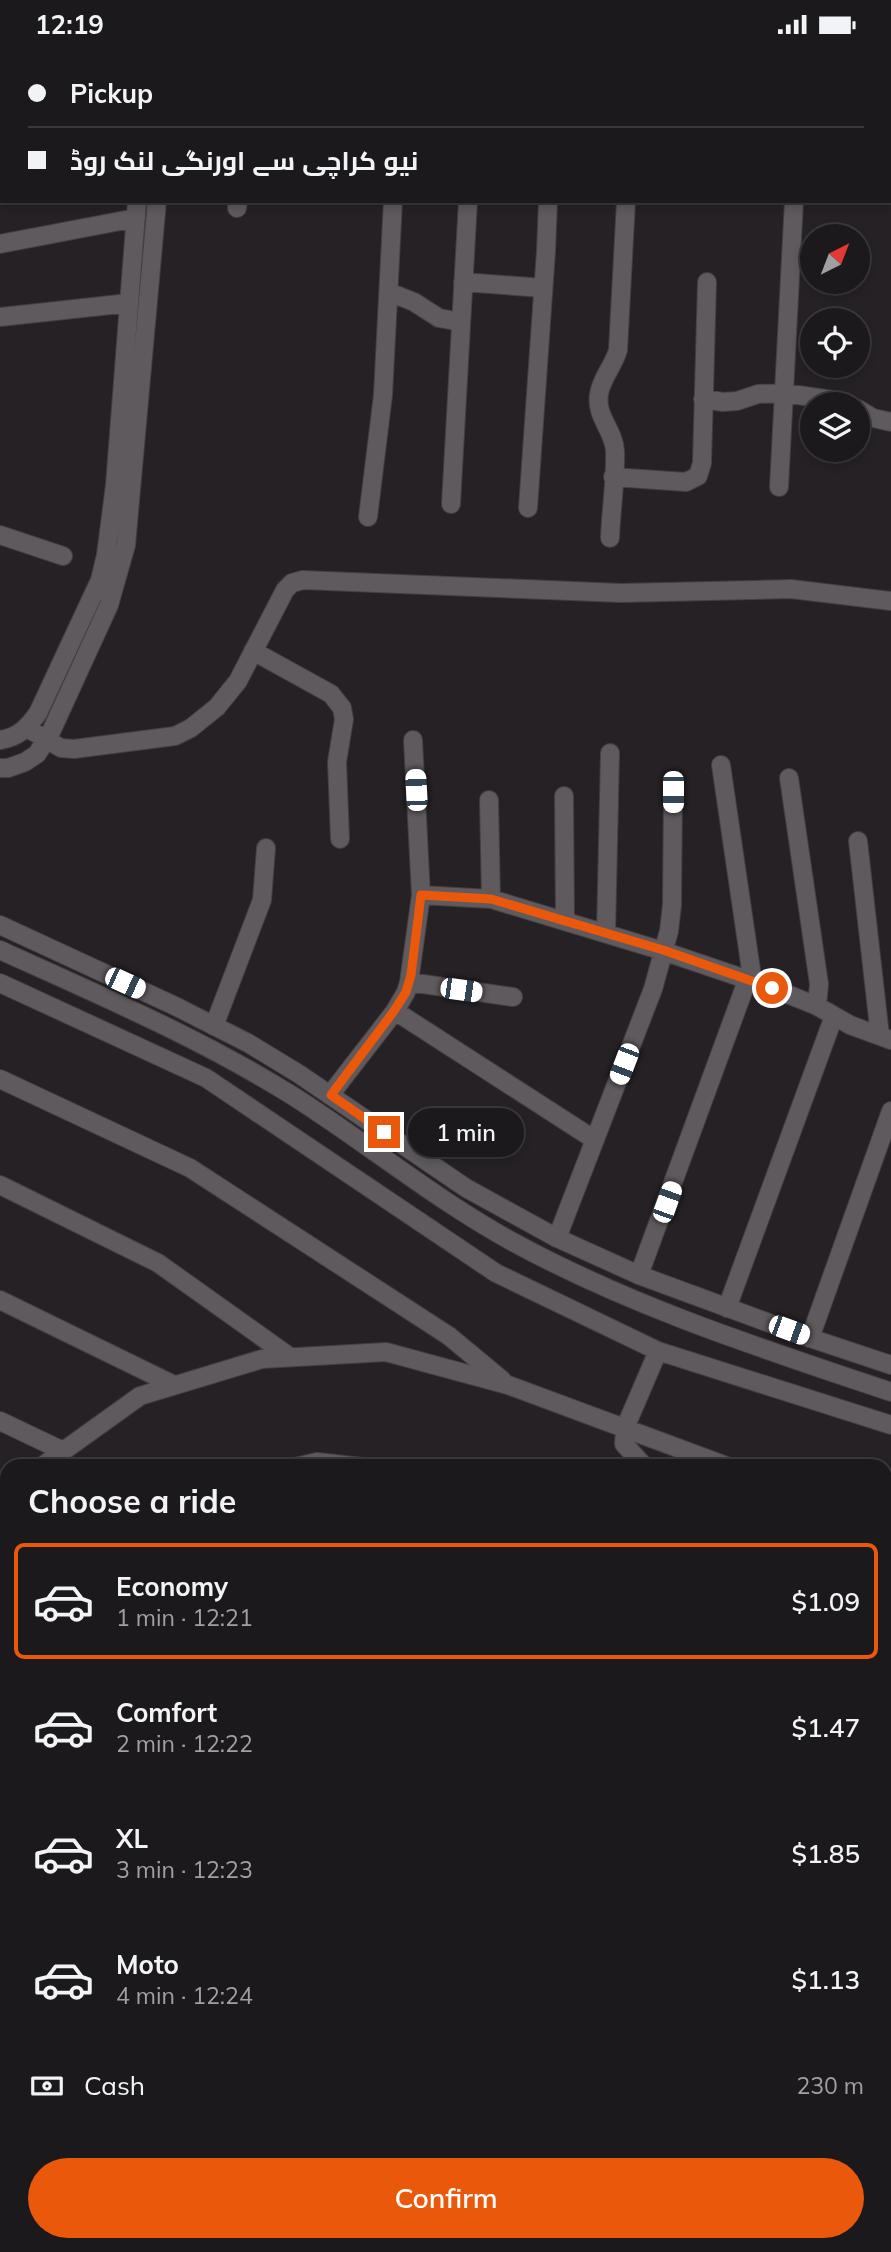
<!DOCTYPE html>
<html lang="en">
<head>
<meta charset="utf-8">
<style>
  body { margin:0; font-family:Mulish,Cairo,sans-serif; background:#292629; color:#f1f3f6; height:100vh; display:flex; flex-direction:column; font-size:26px; white-space:nowrap }
  * { box-sizing:border-box; margin:0 }
  p { font-size:23px; color:#a0a0a3 }
  .icon { flex:none; width:38px; height:38px; fill:none; stroke:currentColor; stroke-width:2; stroke-linecap:round; stroke-linejoin:round }
  .map { position:relative; flex:1; overflow:hidden }
  .sheet { position:absolute; left:0px; top:1410px; width:892px; height:793px; display:flex; flex-direction:column; background:#1c191c; border-radius:21px 21px 0 0; box-shadow:0 4px 10px #0003,0 0 0 2px #3a383b }
  .sheet>* { flex:none }
  .guide { position:absolute; left:0px; top:0px; width:892px; height:154px; box-shadow:0 4px 10px #0003,0 0 0 2px #3a383b; display:grid; align-content:center; height:154px; padding:0 28px; background:#1c191c }
  .needle { width:46px; rotate:42deg }
  .fabs { position:absolute; left:800px; top:175px; display:grid; gap:14px }
  .fabs a { display:grid; place-items:center; width:70px; height:70px; border-radius:50%; background:#1c191c; box-shadow:0 4px 10px #0003,0 0 0 2px #3a383b; font-size:35px }
  .end { position:absolute; width:32px; height:32px; margin:-16px; border:9px solid #ea580c; background:#fff; box-shadow:0 0 0 4px #fff }
  .from { border-radius:50% }
  .bubble { position:absolute; height:49px; border-radius:24px; background:#1c191c; box-shadow:0 4px 10px #0003,0 0 0 2px #3a383b; font-size:23px; font-weight:600; line-height:49px; text-align:center }
  .car { position:absolute; width:21px; height:42px; margin:-21px -10px; border-radius:9px; box-shadow:0 0 5px 2px #0007; background:linear-gradient(#fff 24%,#345 0 40%,#fff 0 76%,#345 0 86%,#fff 0) }
  .guide b { display:flex; align-items:center; gap:24px; height:66px; font-size:26px }
  .guide b+b { border-top:2px solid #3a383b }
  .guide i { width:18px; height:18px; background:#f1f3f6 }
  ul { padding:0; list-style:none }
  li { display:flex; align-items:center; gap:21px; height:116px; margin:0 14px 10px; padding:0 14px; border:4px solid transparent; border-radius:10px }
  li div { flex:1 }
  li b { display:block; font-size:26px }
  li em { font-style:normal; font-weight:600 }
  li.selected { border-color:#ea580c }
  li>.icon { width:63px; height:63px; stroke-width:1.5 }
  h2 { padding:0 28px; font-size:32px; line-height:84px }
  .pay { display:flex; align-items:center; gap:18px; height:77px; padding:0 28px; font-size:26px }
  .pay p { margin-inline-start:auto }
  .button { display:flex; gap:14px; margin-top:auto; padding:14px 28px }
  .button a { flex:1; height:80px; border-radius:42px; background:#ea580c; color:#fff; font-size:28px; font-weight:600; line-height:80px; text-align:center }
  .status { display:flex; justify-content:space-between; align-items:center; height:49px; padding:0 35px; background:#1c191c; direction:ltr }
  .status svg { height:19px; fill:currentColor }
  .map>svg:first-child { display:block }
  .lines { fill:none; stroke-linecap:round; stroke-linejoin:round }
  .street-casing { stroke:#433f42; stroke-width:20 }
  .secondary-casing { stroke:#433f42; stroke-width:20 }
  .street { stroke:#5f5a5e; stroke-width:18 }
  .secondary { stroke:#5f5a5e; stroke-width:18 }
  .route { stroke:#ea580c; stroke-width:9 }
</style>
</head>
<body>
<div class="status"><b>12:19</b><svg viewBox="0 0 49 12"><path d="M0 12V9h3v3zM5 12V6h3v6zM10 12V3h3v9zM15 12V0h3v12zM26 1h20v11H26zM47 4h2v5h-2z"/></svg></div>
<div class="map">
<svg width="891" height="2203" viewBox="0 0 891 2203">
  <rect width="100%" height="100%" fill="#262125"/>
  <g class="lines">
    <defs>
      <path id="street" d="M314,0L318,2
        M65,2L68,0
        M149,2V0
        M171,2V0
        M259,2L260,0
        M377,2V0
        M609,2V0
        M760,2V0
        M865,2L866,0
        M0,40L2,39
        M0,124H2
        M237,159L238,152
        M0,195L136,169
        M463,233L543,239
        M389,243L414,253L439,269L461,273
        M0,268L129,254
        M703,350L723,353L737,352L758,345L784,344L839,352L848,355
        M858,360L873,369L891,373
        M613,428L686,433L698,427L702,414L707,233
        M779,438L794,152
        M451,455L468,152
        M528,459L546,202L548,152
        M368,468L383,346L393,152
        M0,486L63,507
        M610,489C611,460 616,431 615,402C614,381 595,367 599,345C601,330 614,316 618,301L626,152
        M253,602L331,645L342,659L344,670L337,713L340,790
        M27,679L61,699L74,700L175,687L191,679L217,658L238,632L285,541L292,534L303,531L621,544L791,540L891,552
        M0,691C19,688 27,679 38,664L100,531L106,506L115,436L137,152
        M0,719H8L25,713L37,705L50,685L109,556L126,496L157,152
        M789,729L819,935L817,957
        M564,747L565,872
        M489,751L491,850
        M858,792L880,987
        M421,846L491,850L663,902L772,939L817,957L850,976L891,991
        M606,884L610,704
        M409,933L513,948
        M0,934L206,1029L496,1224L658,1302L891,1376
        M395,962L595,1091
        M214,977L262,851L266,799
        M0,1030L190,1119L449,1287L502,1331
        M330,1046L395,962L406,943L409,933L421,846L413,691
        M0,1136L158,1214L290,1308
        M557,1189L653,940L669,882L672,856L673,743
        M639,1226L751,921L721,716
        M0,1251L174,1336
        M727,1259L834,967
        M810,1289L891,1062
        M0,1372L63,1402
        M41,1418L140,1347L262,1310L386,1303L508,1336L729,1418
        M295,1418L317,1413L362,1418
        M645,1418L624,1395L625,1379L658,1302
        M886,1468L891,1469
        M0,1471L7,1461
        M886,1512L891,1518
        M886,1657L891,1663
        M0,1727L7,1726
        M886,1817L891,1822
        M886,1922L891,1917
        M0,1934L7,1944
        M886,2030L891,2036
        M0,2059L7,2060
        M0,2144L7,2145
        M216,2196L236,2203
        M449,2196L463,2203
        M688,2196L695,2203
        M854,2196L861,2203
        M293,2203V2196"/>
      <path id="secondary" d="M0,876L175,957L248,994L299,1025L466,1139L557,1189L639,1226L810,1289L891,1316
        M0,901C99,946 200,989 293,1047C367,1094 436,1151 513,1193C632,1258 763,1300 891,1343"/>
    </defs>
    <!-- street casing -->
    <use href="#street" class="street-casing"/>
    <!-- secondary casing -->
    <use href="#secondary" class="secondary-casing"/>
    <!-- street -->
    <use href="#street" class="street"/>
    <!-- secondary -->
    <use href="#secondary" class="secondary"/>
  </g>
  <g class="lines">
    <!-- route -->
    <path class="route" d="M384,1083L331,1046L394,962L406,943L411,926L421,846L491,850L663,901L772,939"/>
  </g>
</svg>
<div class="fabs">
<a><svg class="needle" viewBox="-14 -14 28 28"><path d="M0-13l5 13h-10z" fill="#e53935"/><path d="M0 13l5-13h-10z" fill="#a0a0a3"/></svg></a>
<a><svg class="icon" aria-label="locate" viewBox="0 0 24 24"><circle cx="12" cy="12" r="6"/><path d="M12 2v4M12 18v4M2 12h4M18 12h4"/></svg></a>
<a><svg class="icon" aria-label="layers" viewBox="0 0 24 24"><path d="M12 4l9 5-9 5-9-5zM3 14l9 5 9-5"/></svg></a>
</div>
<i class="end from" style="left:772px;top:939px"></i>
<i class="end" style="left:384px;top:1083px"></i>
<div class="bubble" style="left:408px;top:1059px;width:116px">1 min</div>
<i class="car" style="left:416px;top:741px;rotate:357deg"></i>
<i class="car" style="left:673px;top:743px;rotate:180deg"></i>
<i class="car" style="left:125px;top:934px;rotate:115deg"></i>
<i class="car" style="left:461px;top:941px;rotate:98deg"></i>
<i class="car" style="left:624px;top:1015px;rotate:201deg"></i>
<i class="car" style="left:667px;top:1153px;rotate:20deg"></i>
<i class="car" style="left:789px;top:1281px;rotate:110deg"></i>
<div class="guide">
<b><i class="from"></i>Pickup</b>
<b><i></i>نیو کراچی سے اورنگی لنک روڈ</b>
</div>
<section class="sheet">
<h2>Choose a ride</h2>
<ul>
<li class="selected"><svg class="icon" aria-label="car" viewBox="0 0 24 24"><path d="M5 17H2v-5l4-1 3-4h7l3 4 3 1v5h-3M9 17h6M6 11h13"/><circle cx="7" cy="17" r="2"/><circle cx="17" cy="17" r="2"/></svg><div><b>Economy</b><p>1 min · 12:21</p></div><em>$1.09</em></li>
<li><svg class="icon" aria-label="car" viewBox="0 0 24 24"><path d="M5 17H2v-5l4-1 3-4h7l3 4 3 1v5h-3M9 17h6M6 11h13"/><circle cx="7" cy="17" r="2"/><circle cx="17" cy="17" r="2"/></svg><div><b>Comfort</b><p>2 min · 12:22</p></div><em>$1.47</em></li>
<li><svg class="icon" aria-label="car" viewBox="0 0 24 24"><path d="M5 17H2v-5l4-1 3-4h7l3 4 3 1v5h-3M9 17h6M6 11h13"/><circle cx="7" cy="17" r="2"/><circle cx="17" cy="17" r="2"/></svg><div><b>XL</b><p>3 min · 12:23</p></div><em>$1.85</em></li>
<li><svg class="icon" aria-label="car" viewBox="0 0 24 24"><path d="M5 17H2v-5l4-1 3-4h7l3 4 3 1v5h-3M9 17h6M6 11h13"/><circle cx="7" cy="17" r="2"/><circle cx="17" cy="17" r="2"/></svg><div><b>Moto</b><p>4 min · 12:24</p></div><em>$1.13</em></li>
</ul>
<div class="pay"><svg class="icon" aria-label="cash" viewBox="0 0 24 24"><path d="M3 7h18v10H3z"/><circle cx="12" cy="12" r="2"/></svg>Cash<p>230 m</p></div>
<div class="button"><a>Confirm</a></div>
</section>
</div>
</body>
</html>
